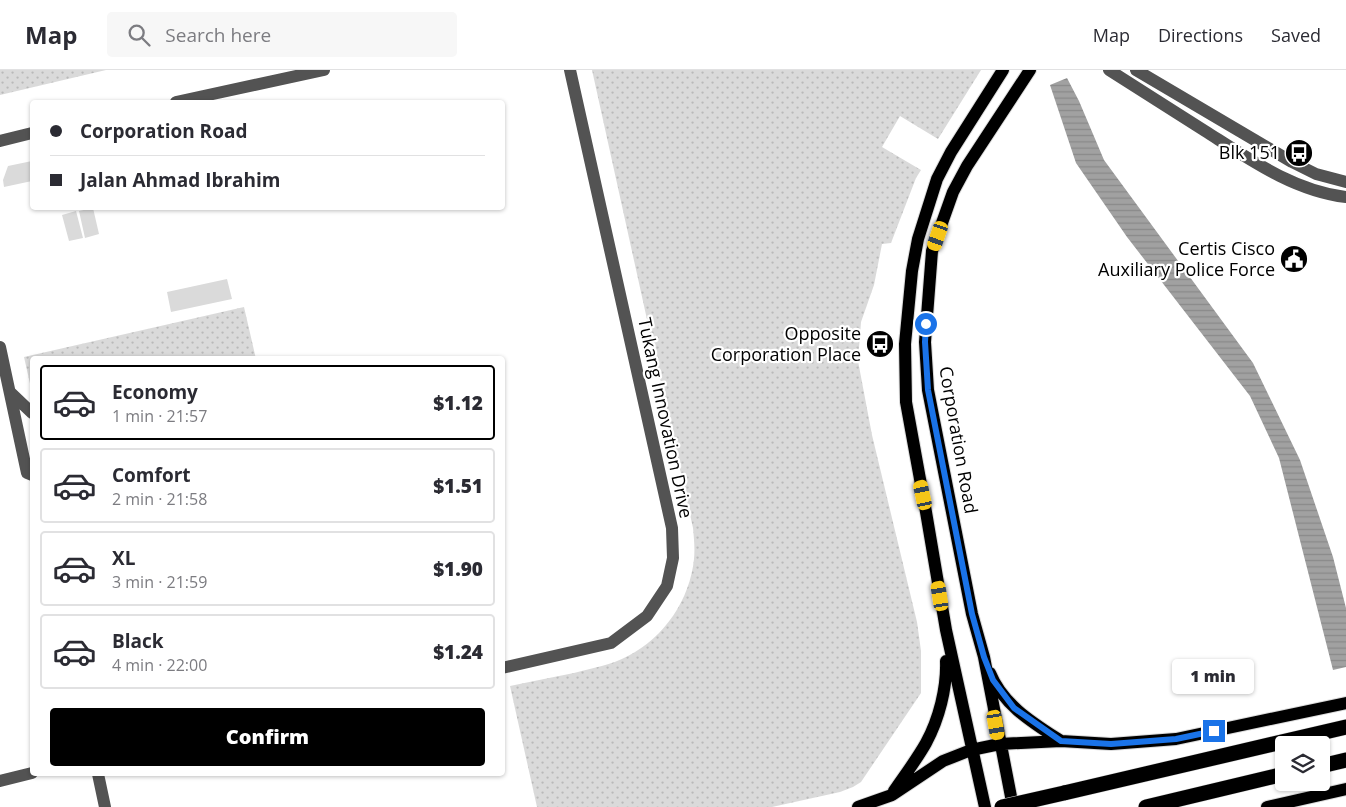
<!DOCTYPE html>
<html lang="en">
<head>
<meta charset="utf-8">
<style>
  body { margin:0; font-family:"Open Sans",sans-serif; background:#f7f7f7; color:#2b2b33; height:100vh; display:flex; flex-direction:column; font-size:19px; white-space:nowrap }
  * { box-sizing:border-box; margin:0 }
  p { font-size:16px; color:#7c7c81 }
  .icon { flex:none; width:28px; height:28px; fill:none; stroke:currentColor; stroke-width:2; stroke-linecap:round; stroke-linejoin:round }
  .map { position:relative; flex:1; overflow:hidden }
  .drawer { position:absolute; left:30px; top:286px; width:475px; height:420px; display:flex; flex-direction:column; background:#fff; border-radius:5px; box-shadow:0 1px 4px #0004 }
  .drawer>* { flex:none }
  .banner { position:absolute; left:30px; top:30px; width:475px; height:110px; border-radius:5px; box-shadow:0 1px 4px #0004; display:grid; align-content:center; height:110px; padding:0 20px; background:#fff }
  .controls { position:absolute; left:1275px; top:666px; display:grid; gap:10px }
  .controls a { display:grid; place-items:center; width:55px; height:55px; border-radius:5px; background:#fff; box-shadow:0 1px 4px #0004; font-size:25px }
  .end { position:absolute; width:22px; height:22px; margin:-11px; border:6px solid #1a73e8; background:#fff; box-shadow:0 0 0 2px #fff }
  .from { border-radius:50% }
  .bubble { position:absolute; height:35px; border-radius:5px; background:#fff; box-shadow:0 1px 4px #0004; font-size:16px; font-weight:800; line-height:35px; text-align:center }
  .car { position:absolute; width:15px; height:30px; margin:-15px -8px; border-radius:6px; box-shadow:0 0 4px 1px #0007; background:linear-gradient(#f5c518 24%,#345 0 40%,#f5c518 0 76%,#345 0 86%,#f5c518 0) }
  .banner b { display:flex; align-items:center; gap:18px; height:48px; font-size:19px }
  .banner b+b { border-top:1px solid #e1e1e2 }
  .banner i { width:12px; height:12px; background:#2b2b33 }
  ul { padding:9px 0 0; list-style:none }
  li { display:flex; align-items:center; gap:15px; height:75px; margin:0 10px 8px; padding:0 10px; border:2px solid #e1e1e2; border-radius:5px }
  li div { flex:1 }
  li b { display:block; font-size:19px }
  li em { font-style:normal; font-weight:800 }
  li.current { border-color:#000 }
  li>.icon { width:45px; height:45px; stroke-width:1.5 }
  .cta { display:flex; gap:10px; margin-top:auto; padding:10px 20px }
  .cta a { flex:1; height:58px; border-radius:5px; background:#000; color:#fff; font-size:20px; font-weight:800; line-height:58px; text-align:center }
  header { display:flex; align-items:center; gap:30px; box-sizing:border-box; height:70px; padding:0 25px; background:#fff; border-bottom:1px solid #e1e1e2 }
  header strong { font-size:24px }
  nav { display:flex; gap:28px; margin-inline-start:auto; font-size:18px }
  .search { width:350px; height:45px; background:#f7f7f7; display:flex; align-items:center; gap:12px; box-sizing:border-box; padding:0 18px; border-radius:5px; color:#7c7c81; font-size:19px }
  .map>svg:first-child { display:block }
  .grass { fill:url(#grass-dots) }
  .garden { fill:#dadada }
  .water { fill:url(#water-rules) }
  .lines { fill:none; stroke-linecap:round; stroke-linejoin:round }
  .major-casing { stroke:#dbdbdb; stroke-width:14 }
  .highway-casing { stroke:#dbdbdb; stroke-width:16 }
  .minor { stroke:#535353; stroke-width:12 }
  .major { stroke:#000; stroke-width:12 }
  .highway { stroke:#000; stroke-width:15 }
  .highway-bridge-casing { stroke:#dbdbdb; stroke-width:16; stroke-linecap:butt }
  .highway-bridge { stroke:#000; stroke-width:15 }
  .route { stroke:#1a73e8; stroke-width:6 }
  .labels { text-anchor:middle; stroke-width:4.5; stroke-linejoin:round; paint-order:stroke }
  .poi-label { font-size:18px; fill:#000; stroke:#fff; text-anchor:end }
  .street-label { font-size:18px; fill:#000; stroke:#fff }
</style>
</head>
<body>
<header>
<strong>Map</strong>
<div class="search"><svg class="icon" aria-label="search" viewBox="0 0 24 24"><circle cx="10" cy="10" r="6"/><path d="M15 15l6 6"/></svg>Search here</div>
<nav><a>Map</a><a>Directions</a><a>Saved</a></nav>
</header>
<div class="map">
<svg width="1346" height="737" viewBox="0 0 1346 737">
  <defs>
    <pattern id="grass-dots" width="8" height="8" patternUnits="userSpaceOnUse" patternTransform="scale(1.25)"><rect width="8" height="8" fill="#dadada"/><path d="M2 2h.1M6 6h.1" fill="none" stroke="#b9b9b9" stroke-width="1.8" stroke-linecap="round"/></pattern>
    <pattern id="water-rules" width="6" height="5" patternUnits="userSpaceOnUse" patternTransform="scale(1.25)"><rect width="6" height="5" fill="#a1a1a1"/><path d="M0 2.5h6" fill="none" stroke="#898989"/></pattern>
  </defs>
  <rect width="100%" height="100%" fill="#fff"/>
  <!-- grass -->
  <path class="grass" d="M0,0H106L0,25Z
    M592,0H981L938,69L900,46L882,77L921,100L916,108L891,173L882,174L874,215L861,252L858,291L872,365L917,552L921,581V623L861,712L853,717L840,722L772,737H537L510,616C531,612 552,607 574,603C592,598 612,595 628,586C665,567 690,529 694,489C695,479 694,468 693,458Z
    M244,237L256,289H32V320L31,318L24,287Z"/>
  <!-- garden -->
  <path class="garden" d="M32,91V111L4,117L3,110L8,96Z
    M93,138L99,164L85,168L79,141Z
    M76,141L83,168L69,171L62,145Z
    M227,209L232,229L171,242L167,222Z"/>
  <!-- water -->
  <path class="water" d="M1067,8L1079,31L1104,90L1253,293L1300,390L1333,487L1346,538V597L1333,600L1279,388L1250,326L1127,167L1076,93L1050,15Z"/>
  <g class="lines">
    <defs>
      <path id="major" d="M990,603C1003,635 1033,653 1061,671
        M894,721C905,705 917,689 926,673C939,649 947,618 946,591
        M858,737L892,725L943,691L971,680L1000,674L1061,671L1111,674L1176,669L1346,633
        M985,737L946,560L926,442L906,332L905,274L912,201L918,169L937,109L951,82L1003,0
        M1013,737L984,587L972,544L928,320L925,272L932,181L953,122L967,96L1030,0
        M1267,737L1346,719"/>
      <path id="highway" d="M1321,696L1346,690
        M1064,723L1346,657
        M1146,737L1284,704"/>
    </defs>
    <!-- major casing -->
    <use href="#major" class="major-casing"/>
    <!-- highway casing -->
    <use href="#highway" class="highway-casing"/>
    <!-- minor -->
    <path class="minor" d="M1109,0C1141,20 1173,41 1205,61C1249,89 1294,121 1346,127
      M1136,0L1292,92L1316,104L1346,112
      M176,32L324,0
      M0,71L32,63
      M0,277L27,403L32,405
      M10,322L32,343
      M502,598L611,573L647,546L667,516L673,488L672,458L570,0
      M98,704L105,737
      M0,711L32,703"/>
    <!-- major -->
    <use href="#major" class="major"/>
    <!-- highway -->
    <use href="#highway" class="highway"/>
    <defs>
      <path id="highway-bridge" d="M1002,737L1064,723"/>
    </defs>
    <!-- highway-bridge casing -->
    <use href="#highway-bridge" class="highway-bridge-casing"/>
    <!-- highway-bridge -->
    <use href="#highway-bridge" class="highway-bridge"/>
  </g>
  <g class="lines">
    <!-- route -->
    <path class="route" d="M926,254L925,272L928,320L972,544L984,587L993,610L1014,638L1061,671L1111,674L1176,669L1214,661"/>
  </g>
  <!-- icons -->
  <defs>
    <symbol id="bus-disc" viewBox="-11 -11 22 22"><circle r="9.5" fill="#000" stroke="#fff"/><path d="M-5-6H5V4H4V6H2V4H-2V6H-4V4H-5ZM-3.5-4V0h7V-4ZM-3.5 1.2v1.5H-2V1.2ZM2 1.2v1.5H3.5V1.2Z" fill="#fff"/></symbol>
    <symbol id="civic-disc" viewBox="-11 -11 22 22"><circle r="9.5" fill="#000" stroke="#fff"/><path d="M-.6-6.5H3V-4.5H.6V-3L4-1V1h2V6H-6V1h2V-1L-.6-3ZM-1.2 2.5V6h2.4V2.5Z" fill="#fff"/></symbol>
  </defs>
  <g fill-rule="evenodd">
    <use href="#bus-disc" x="1283" y="67" width="32" height="32"/>
    <use href="#civic-disc" x="1278" y="173" width="32" height="32"/>
    <use href="#bus-disc" x="864" y="258" width="32" height="32"/>
  </g>
  <g class="labels">
    <!-- poi labels -->
    <g class="poi-label">
      <text x="1280" y="89">Blk 151</text>
      <text x="1275" y="185">Certis Cisco<tspan x="1275" dy="21">Auxiliary Police Force</tspan></text>
      <text x="861" y="270">Opposite<tspan x="861" dy="21">Corporation Place</tspan></text>
    </g>
    <!-- street labels -->
    <g class="street-label">
      <text transform="translate(665 348) rotate(78)" y="6">Tukang Innovation Drive</text>
      <text transform="translate(958 370) rotate(80)" y="6">Corporation Road</text>
    </g>
  </g>
</svg>
<div class="controls">
<a><svg class="icon" aria-label="layers" viewBox="0 0 24 24"><path d="M12 4l9 5-9 5-9-5zM3 14l9 5 9-5"/></svg></a>
</div>
<i class="end from" style="left:926px;top:254px"></i>
<i class="end" style="left:1214px;top:661px"></i>
<div class="bubble" style="left:1172px;top:589px;width:82px">1 min</div>
<i class="car" style="left:938px;top:166px;rotate:199deg"></i>
<i class="car" style="left:923px;top:425px;rotate:348deg"></i>
<i class="car" style="left:940px;top:526px;rotate:351deg"></i>
<i class="car" style="left:996px;top:655px;rotate:170deg"></i>
<div class="banner">
<b><i class="from"></i>Corporation Road</b>
<b><i></i>Jalan Ahmad Ibrahim</b>
</div>
<section class="drawer">
<ul>
<li class="current"><svg class="icon" aria-label="car" viewBox="0 0 24 24"><path d="M5 17H2v-5l4-1 3-4h7l3 4 3 1v5h-3M9 17h6M6 11h13"/><circle cx="7" cy="17" r="2"/><circle cx="17" cy="17" r="2"/></svg><div><b>Economy</b><p>1 min · 21:57</p></div><em>$1.12</em></li>
<li><svg class="icon" aria-label="car" viewBox="0 0 24 24"><path d="M5 17H2v-5l4-1 3-4h7l3 4 3 1v5h-3M9 17h6M6 11h13"/><circle cx="7" cy="17" r="2"/><circle cx="17" cy="17" r="2"/></svg><div><b>Comfort</b><p>2 min · 21:58</p></div><em>$1.51</em></li>
<li><svg class="icon" aria-label="car" viewBox="0 0 24 24"><path d="M5 17H2v-5l4-1 3-4h7l3 4 3 1v5h-3M9 17h6M6 11h13"/><circle cx="7" cy="17" r="2"/><circle cx="17" cy="17" r="2"/></svg><div><b>XL</b><p>3 min · 21:59</p></div><em>$1.90</em></li>
<li><svg class="icon" aria-label="car" viewBox="0 0 24 24"><path d="M5 17H2v-5l4-1 3-4h7l3 4 3 1v5h-3M9 17h6M6 11h13"/><circle cx="7" cy="17" r="2"/><circle cx="17" cy="17" r="2"/></svg><div><b>Black</b><p>4 min · 22:00</p></div><em>$1.24</em></li>
</ul>
<div class="cta"><a>Confirm</a></div>
</section>
</div>
</body>
</html>
